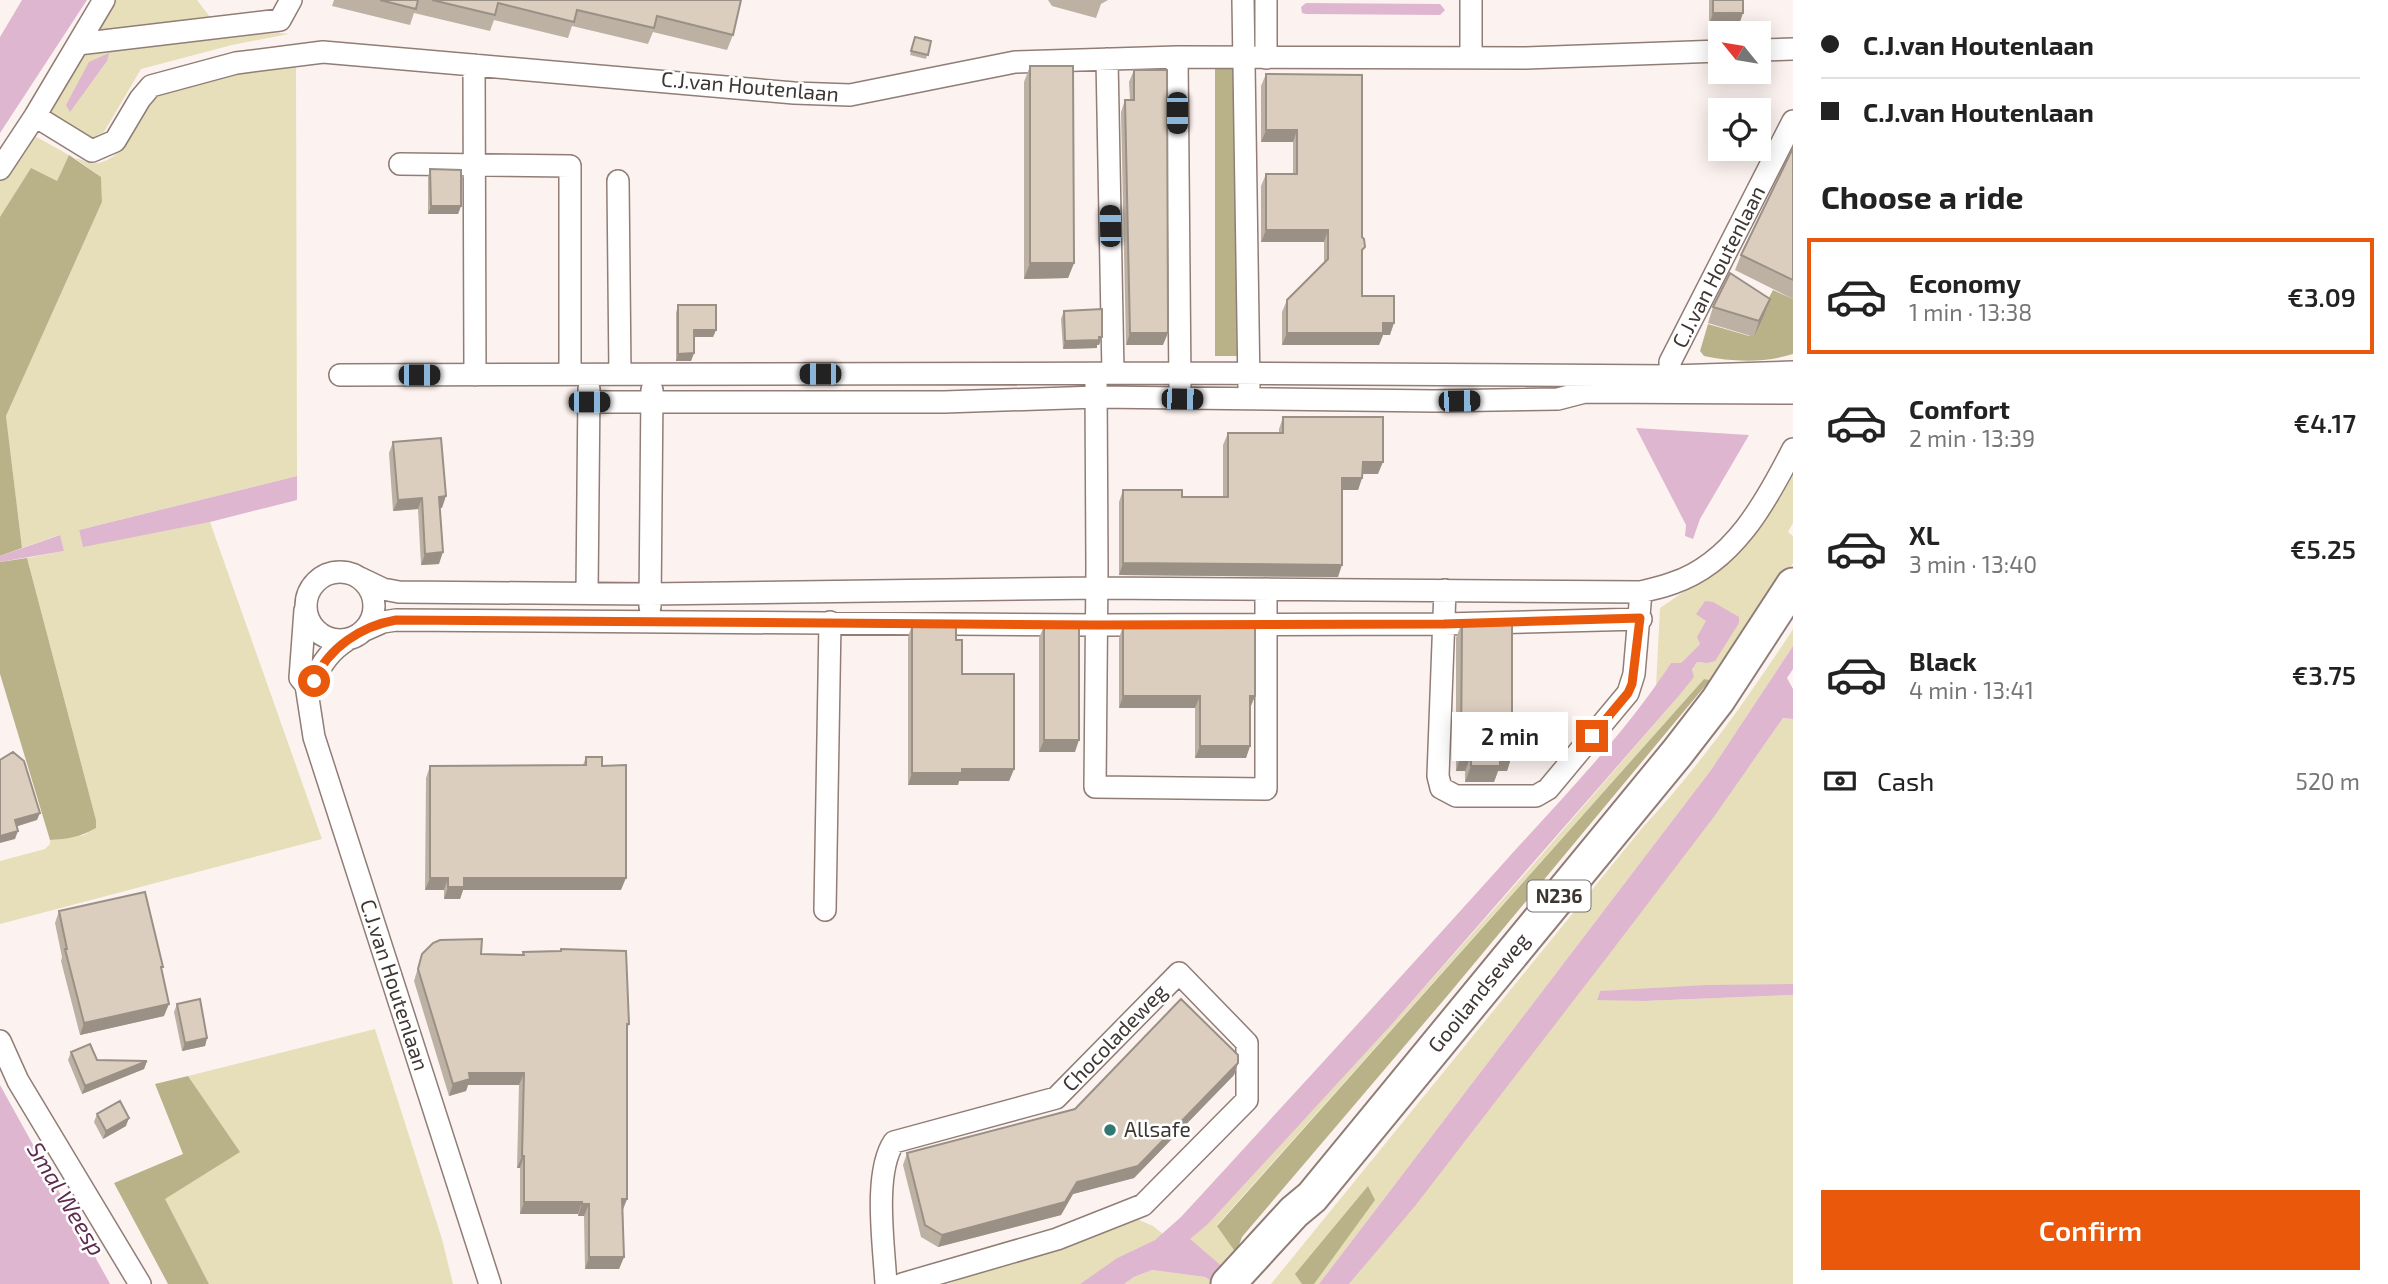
<!DOCTYPE html>
<html lang="en">
<head>
<meta charset="utf-8">
<style>
  body { margin:0; font-family:"Exo 2",sans-serif; background:#f6f6f6; color:#222; height:100vh; display:flex; flex-direction:column; font-size:26px; white-space:nowrap }
  * { box-sizing:border-box; margin:0 }
  p { font-size:23px; color:#767676 }
  .icon { flex:none; width:38px; height:38px; fill:none; stroke:currentColor; stroke-width:2; stroke-linecap:round; stroke-linejoin:round }
  .map { position:relative; flex:1; overflow:hidden }
  .sheet { display:flex; flex-direction:column; background:#fff; width:595px }
  .sheet>* { flex:none }
  .hud { display:grid; align-content:center; height:154px; padding:0 28px; background:#fff }
  .needle { width:46px; rotate:300deg }
  .controls { position:absolute; left:1708px; top:21px; display:grid; gap:14px }
  .controls a { display:grid; place-items:center; width:63px; height:63px; border-radius:0px; background:#fff; box-shadow:0 4px 18px #0003; font-size:35px }
  .end { position:absolute; width:32px; height:32px; margin:-16px; border:9px solid #ea580c; background:#fff; box-shadow:0 0 0 4px #fff }
  .from { border-radius:50% }
  .bubble { position:absolute; height:49px; border-radius:0px; background:#fff; box-shadow:0 4px 18px #0003; font-size:23px; font-weight:600; line-height:49px; text-align:center }
  .car { position:absolute; width:21px; height:42px; margin:-21px -10px; border-radius:9px; box-shadow:0 0 5px 2px #0007; background:linear-gradient(#222 24%,#8ab4d8 0 40%,#222 0 76%,#8ab4d8 0 86%,#222 0) }
  .hud b { display:flex; align-items:center; gap:24px; height:66px; font-size:26px }
  .hud b+b { border-top:2px solid #e0e0e0 }
  .hud i { width:18px; height:18px; background:#222 }
  ul { padding:0; list-style:none }
  li { display:flex; align-items:center; gap:21px; height:116px; margin:0 14px 10px; padding:0 14px; border:4px solid transparent; border-radius:0px }
  li div { flex:1 }
  li b { display:block; font-size:26px }
  li em { font-style:normal; font-weight:600 }
  li.active { border-color:#ea580c }
  li>.icon { width:63px; height:63px; stroke-width:1.5 }
  h2 { padding:0 28px; font-size:32px; line-height:84px }
  .pay { display:flex; align-items:center; gap:18px; height:77px; padding:0 28px; font-size:26px }
  .pay p { margin-inline-start:auto }
  .cta { display:flex; gap:14px; margin-top:auto; padding:14px 28px }
  .cta a { flex:1; height:80px; border-radius:0px; background:#ea580c; color:#fff; font-size:28px; font-weight:600; line-height:80px; text-align:center }
  main { display:flex; flex:1; min-height:0 }
  .map>svg:first-child { display:block }
  .green { fill:#e6dfba }
  .forest { fill:#b9b188 }
  .water { fill:#deb6cf }
  .lines { fill:none; stroke-linecap:round; stroke-linejoin:round }
  .minor-casing { stroke:#907d76; stroke-width:24 }
  .primary-casing { stroke:#907d76; stroke-width:37 }
  .minor { stroke:#fff; stroke-width:21 }
  .primary { stroke:#fff; stroke-width:33 }
  .wall { fill:#bdb1a4 }
  .shaded-wall { fill:#9a9086 }
  .building { fill:#dccebf; stroke:#9a9086; stroke-width:2 }
  .route { stroke:#ea580c; stroke-width:9 }
  .poi-dot { fill:#307872; stroke:#fff; stroke-width:2.5 }
  .labels { text-anchor:middle; stroke-width:5; stroke-linejoin:round; paint-order:stroke }
  .shield { fill:#fff; stroke:#787270; stroke-width:2 }
  .shield-label { font-size:19px; font-weight:bold; fill:#3e3633 }
  .street-label { font-size:21px; fill:#3e3633; stroke:#fff }
  .poi-label { font-size:21px; fill:#3e3633; stroke:#fff; text-anchor:start }
  .water-label { font-size:23px; font-style:italic; fill:#5f2c4f; stroke:#fff }
</style>
</head>
<body>
<main>
<div class="map">
<svg width="1793" height="1284" viewBox="0 0 1793 1284">
  <rect width="100%" height="100%" fill="#fcf3f0"/>
  <!-- green -->
  <path class="green" d="M107,0H197L210,17L86,33Z
    M279,33L289,34L232,45L141,69L104,132L93,138L38,109L74,53L177,38Z
    M296,61L297,476L79,530L83,546L210,522L322,839L0,924V861L45,849L50,844V840L84,835L96,828V820L27,558L64,551L59,535L22,548L6,416L102,202L101,177L75,158C80,159 86,162 91,163C123,167 144,113 156,91Z
    M24,130L69,155L57,181L0,217V167Z
    M1793,469V523L1788,532L1793,536V563L1759,616L1710,680L1704,679L1217,1225L1236,1253L1224,1268L1189,1239L1208,1224L1393,1023L1531,867L1677,698L1697,662L1707,663L1706,621L1700,644L1681,663H1671L1656,687L1660,608L1705,577Z
    M1793,629V646L1711,770L1319,1284H1271L1643,827C1699,767 1748,698 1793,629Z
    M1783,718L1793,719V985L1600,991L1597,999L1644,1001L1793,995V1284H1349C1429,1189 1504,1090 1579,991C1649,901 1718,811 1783,718Z
    M375,1029L442,1239L453,1284H209L164,1199L239,1152L188,1076Z
    M1130,1216L1153,1226L1163,1234L1155,1240L1117,1258L1080,1284H948L1097,1225Z
    M1152,1270L1205,1277L1213,1282L1211,1284H1124L1134,1277Z"/>
  <!-- forest -->
  <path class="forest" d="M1215,65L1234,66L1237,356H1215Z
    M69,155L101,177L102,202L6,416L22,548L0,556V217L31,168L57,181Z
    M1773,290L1793,299V354C1765,363 1732,362 1704,356L1700,351L1708,324L1749,336Z
    M27,558L96,820V828C81,837 67,839 50,840L0,674V562Z
    M1704,679L1710,680L1448,995L1242,1237L1236,1253L1217,1226Z
    M188,1076L240,1152L165,1199L209,1284H168L114,1183L183,1154L155,1084Z
    M1368,1186L1375,1200L1314,1284H1302L1295,1274Z"/>
  <!-- water -->
  <path class="water" d="M22,0H87L0,133V37Z
    M1306,3L1440,4L1445,10L1440,15L1306,14L1302,13L1301,7Z
    M109,53L107,61L70,112L66,105L89,62Z
    M1636,428L1749,435L1700,519L1693,539L1685,536L1686,525Z
    M297,476V500L210,522L83,547L79,530Z
    M60,535L64,551L0,562V556Z
    M1705,601L1713,602L1739,617V623L1715,661L1707,663L1697,662L1692,670L1694,677L1677,698L1393,1023L1208,1224L1190,1239L1224,1268L1216,1284L1205,1277L1152,1270L1134,1277L1124,1284H1080L1117,1258L1155,1240L1181,1217C1288,1100 1395,984 1500,867C1559,801 1623,737 1671,663H1681L1700,644L1697,637L1706,621L1696,614Z
    M1793,646V669L1787,678L1793,689V719L1783,718L1713,818L1614,948L1415,1206L1349,1284H1319L1711,770Z
    M1793,984V995L1644,1001L1597,1000L1600,991L1707,985Z
    M0,1085L109,1282L110,1284H0Z"/>
  <g class="lines">
    <defs>
      <path id="minor" d="M1243,0L1249,387
        M1266,0V58
        M78,44L280,20L291,0
        M1759,50L1793,49
        M1177,57L1180,386
        M1471,58V0
        M1107,59L1113,373
        M474,65L475,375
        M35,116L92,151L115,141L140,99L151,86L236,63L323,52L794,93L850,95L1015,62L1177,57L1526,58L1720,51
        M400,164L570,166V374
        M0,169L35,116L104,0
        M618,181L620,374
        M340,375L1178,373L1671,376L1793,372
        M1096,384L1097,568L1095,787L1266,789V589
        M1671,390L1670,362L1793,121
        M589,402H944L1097,397L1435,401L1558,399L1585,392L1793,393
        M306 606a34 34 0 1 1 68 0a34 34 0 1 1-68 0Z
        M360,578L383,589L399,592L650,594L1097,588L1641,592
        M1445,590L1438,776L1441,788L1456,796H1536L1548,789L1628,693L1634,674L1641,592C1652,589 1663,587 1673,583C1733,563 1766,502 1793,449
        M587,593L589,389
        M650,607L652,390
        M305,610L300,678L306,685L314,737L490,1284
        M365,630L383,622L396,620L1097,625L1444,624L1641,619
        M306,685L314,681C321,663 331,650 347,640
        M825,910L830,622
        M0,1041L18,1081L140,1284
        M886,1284C884,1246 873,1173 894,1142L1056,1098L1179,973L1247,1043V1100L1143,1205L1057,1239L902,1284"/>
      <path id="primary" d="M1228,1284L1294,1212L1312,1197L1677,753L1718,700L1793,585"/>
    </defs>
    <!-- minor casing -->
    <use href="#minor" class="minor-casing"/>
    <!-- primary casing -->
    <use href="#primary" class="primary-casing"/>
    <!-- minor -->
    <use href="#minor" class="minor"/>
    <!-- primary -->
    <use href="#primary" class="primary"/>
  </g>
  <!-- wall -->
  <path class="wall" d="M334,0H741L733,35L727,50L653,32L648,44L572,26L568,38L494,20L490,31L414,13L410,25L332,6Z
    M1048,0H1108L1101,4L1096,18L1052,6Z
    M1709,0H1743L1739,25H1709Z
    M915,37L931,41L926,59L910,55Z
    M1030,66L1074,263L1068,278L1024,279V82Z
    M1134,70L1163,345H1126L1121,112L1125,100H1130L1129,82Z
    M1266,74L1362,75V296L1390,335H1383L1379,345H1282V312L1287,300L1324,263V242H1261V186L1266,174H1293V142H1261V86Z
    M1793,148V299L1735,270L1741,255Z
    M430,169L461,206L458,214H428V177Z
    M1770,299L1764,315L1754,337L1708,323L1713,307Z
    M678,305L716,330L713,337H694V353L691,361H676V313Z
    M1064,311L1102,337L1099,345H1097V348L1063,349L1061,319Z
    M1283,417L1378,474H1363L1362,478L1358,490H1342L1338,577L1119,575V502L1123,490L1182,497H1223V445L1228,433H1279V429Z
    M393,442L442,508H440L439,564L421,565L418,509L393,511L389,453Z
    M1462,622L1512,755L1507,771H1498L1494,782H1465V771H1456V638Z
    M912,625L956,640L962,674L1014,769L1009,781H959L958,785H908V637Z
    M1044,626L1075,752H1039V638Z
    M1123,626L1255,696L1250,708V746L1246,758H1195V708H1119V638Z
    M586,757L602,766L621,890H463L460,899H444V890H425L426,778L430,766L583,765Z
    M59,911L162,971L164,1016L80,1035L61,961L62,957L55,923Z
    M561,949L629,1024L627,1030V1199L623,1210L624,1257L619,1269H585L584,1216H578V1214H520V1168H517L519,1085H468L466,1091L449,1096L414,981L422,954L522,955L523,952L560,951Z
    M177,1004L207,1038L205,1046L182,1051L174,1012Z
    M71,1052L97,1060L147,1061L144,1069L82,1094L68,1060Z
    M1238,1063L1234,1075L1134,1178L1073,1194L1061,1215L938,1247L921,1237L903,1165L907,1153L1075,1109Z
    M97,1114L126,1126L103,1139L94,1122Z"/>
  <!-- shaded-wall -->
  <path class="shaded-wall" d="M1713,13H1743L1739,25H1709Z
    M1266,130H1297L1293,142H1261Z
    M431,206H461L458,214H428Z
    M1266,230H1328L1324,242H1261Z
    M1030,263H1074L1068,278L1024,279Z
    M1770,299L1764,315L1754,337L1759,321Z
    M1383,323H1394L1390,335H1383L1379,345H1282L1287,333Z
    M694,330H716L713,337H691Z
    M1130,333H1168L1163,345H1126Z
    M1102,337L1099,345H1097V348L1063,349L1065,341Z
    M694,353L691,361H676L678,354Z
    M1363,462H1383L1378,474H1358Z
    M1342,478H1362L1358,490H1338Z
    M446,496L442,508H435L439,497Z
    M422,498L418,509L393,511L398,500Z
    M443,552L439,564L421,565L425,554Z
    M1123,563L1342,565L1338,577L1119,575Z
    M1123,696H1200L1195,708H1119Z
    M1250,696H1255L1250,708Z
    M1044,740H1079L1075,752H1039Z
    M1200,746H1250L1246,758H1195Z
    M1461,755H1471L1465,771H1456Z
    M1500,755H1512L1507,771H1498L1494,782H1465L1471,766Z
    M962,769H1014L1009,781H959L958,785H908L912,773Z
    M40,813L37,820L12,828L15,820Z
    M18,831L15,839L0,843V836Z
    M430,878H448L444,890H425Z
    M464,878H626L621,890H463L460,899H444L448,887Z
    M169,1004L164,1016L80,1035L84,1023Z
    M207,1038L205,1046L182,1051L185,1043Z
    M147,1061L144,1069L82,1094L85,1086Z
    M1238,1063L1234,1075L1134,1178L1073,1194L1061,1215L938,1247L942,1235L1077,1182Z
    M469,1073H524L519,1085H468L466,1091L449,1096L453,1084Z
    M129,1118L126,1126L103,1139L106,1131Z
    M522,1156H524L520,1168H517Z
    M622,1199H627L622,1211Z
    M524,1202H582L578,1214H520Z
    M582,1204H589L584,1216H578Z
    M589,1257H624L619,1269H585Z"/>
  <!-- building -->
  <path class="building" d="M380,0H418L416,9Z
    M432,0H741L733,35L657,16L654,28L577,10L574,22L498,3L495,15Z
    M1713,0H1743V13H1713Z
    M915,37L931,41L928,55L911,51Z
    M1030,66H1073L1074,263H1030Z
    M1134,70H1167L1168,333H1130L1125,100H1134Z
    M1266,74L1362,75V237L1364,239L1365,247L1362,250V296H1394V323H1383V333H1287V300L1328,259V230H1266V174H1297V130H1266Z
    M1793,148V280L1741,255Z
    M430,169L461,170V206H431Z
    M1730,273L1770,299L1759,321L1713,307Z
    M678,305H716V330H694V353L678,354Z
    M1102,309V337H1099V340L1065,341L1064,311Z
    M1283,417H1383V462H1363L1362,478H1342V565L1123,563V490H1182V497H1228V433H1283Z
    M441,438L446,496L439,497L443,552L425,554L422,498L398,500L393,442Z
    M1462,622H1512V755H1500V766H1471V755H1461Z
    M912,625H956V640H962V674H1014V769H962V773H912Z
    M1044,626H1079V740H1044Z
    M1123,626H1255V696H1250V746H1200V696H1123Z
    M13,752L24,761L40,813L15,820L18,831L0,836V760Z
    M586,757H602V766L626,765V878H464V887H448V878H430V766L586,765Z
    M145,892L163,967H161L169,1004L84,1023L65,949H67L59,911Z
    M482,939L481,954L524,955L523,952L561,951V949L626,951L629,1024H627V1199H622L624,1257H589V1204H582V1202H524V1156H522L524,1073H469L470,1079L453,1084L418,969L422,954L433,943L440,940Z
    M200,999L207,1038L185,1043L177,1004Z
    M1181,999L1238,1055V1063L1138,1166L1077,1182L1065,1202L942,1235L925,1225L907,1153L1075,1109Z
    M90,1044L97,1060L147,1061L85,1086L71,1052Z
    M120,1101L129,1118L106,1131L97,1114Z"/>
  <g class="lines">
    <!-- route -->
    <path class="route" d="M314,681C328,648 361,626 396,620L1097,625L1444,624L1640,618L1632,684L1628,693L1592,736"/>
  </g>
  <!-- markers -->
  <circle class="poi-dot" cx="1110" cy="1130" r="7"/>
  <g class="labels">
    <!-- shield labels -->
    <rect class="shield" x="1527.5" y="880.5" width="63" height="31" rx="5"/>
    <g class="shield-label">
      <text x="1559" y="903">N236</text>
    </g>
    <!-- street labels -->
    <g class="street-label">
      <text transform="translate(750 87) rotate(5)" y="7">C.J.van Houtenlaan</text>
      <text transform="translate(1719 267) rotate(-63)" y="7">C.J.van Houtenlaan</text>
      <text transform="translate(394 985) rotate(72)" y="7">C.J.van Houtenlaan</text>
      <text transform="translate(1479 993) rotate(-51)" y="7">Gooilandseweg</text>
      <text transform="translate(1115 1038) rotate(-46)" y="7">Chocoladeweg</text>
    </g>
    <!-- poi labels -->
    <g class="poi-label">
      <text x="1124" y="1137">Allsafe</text>
    </g>
    <!-- water labels -->
    <g class="water-label">
      <text transform="translate(66 1199) rotate(59)" y="8">Smal Weesp</text>
    </g>
  </g>
</svg>
<div class="controls">
<a><svg class="needle" viewBox="-14 -14 28 28"><path d="M0-13l5 13h-10z" fill="#e53935"/><path d="M0 13l5-13h-10z" fill="#767676"/></svg></a>
<a><svg class="icon" aria-label="locate" viewBox="0 0 24 24"><circle cx="12" cy="12" r="6"/><path d="M12 2v4M12 18v4M2 12h4M18 12h4"/></svg></a>
</div>
<i class="end from" style="left:314px;top:681px"></i>
<i class="end" style="left:1592px;top:736px"></i>
<div class="bubble" style="left:1452px;top:712px;width:116px">2 min</div>
<i class="car" style="left:1177px;top:113px;rotate:180deg"></i>
<i class="car" style="left:1110px;top:226px;rotate:359deg"></i>
<i class="car" style="left:820px;top:374px;rotate:270deg"></i>
<i class="car" style="left:419px;top:375px;rotate:90deg"></i>
<i class="car" style="left:1182px;top:399px;rotate:91deg"></i>
<i class="car" style="left:1459px;top:401px;rotate:89deg"></i>
<i class="car" style="left:589px;top:402px;rotate:90deg"></i>
</div>
<section class="sheet">
<div class="hud">
<b><i class="from"></i>C.J.van Houtenlaan</b>
<b><i></i>C.J.van Houtenlaan</b>
</div>
<h2>Choose a ride</h2>
<ul>
<li class="active"><svg class="icon" aria-label="car" viewBox="0 0 24 24"><path d="M5 17H2v-5l4-1 3-4h7l3 4 3 1v5h-3M9 17h6M6 11h13"/><circle cx="7" cy="17" r="2"/><circle cx="17" cy="17" r="2"/></svg><div><b>Economy</b><p>1 min · 13:38</p></div><em>€3.09</em></li>
<li><svg class="icon" aria-label="car" viewBox="0 0 24 24"><path d="M5 17H2v-5l4-1 3-4h7l3 4 3 1v5h-3M9 17h6M6 11h13"/><circle cx="7" cy="17" r="2"/><circle cx="17" cy="17" r="2"/></svg><div><b>Comfort</b><p>2 min · 13:39</p></div><em>€4.17</em></li>
<li><svg class="icon" aria-label="car" viewBox="0 0 24 24"><path d="M5 17H2v-5l4-1 3-4h7l3 4 3 1v5h-3M9 17h6M6 11h13"/><circle cx="7" cy="17" r="2"/><circle cx="17" cy="17" r="2"/></svg><div><b>XL</b><p>3 min · 13:40</p></div><em>€5.25</em></li>
<li><svg class="icon" aria-label="car" viewBox="0 0 24 24"><path d="M5 17H2v-5l4-1 3-4h7l3 4 3 1v5h-3M9 17h6M6 11h13"/><circle cx="7" cy="17" r="2"/><circle cx="17" cy="17" r="2"/></svg><div><b>Black</b><p>4 min · 13:41</p></div><em>€3.75</em></li>
</ul>
<div class="pay"><svg class="icon" aria-label="cash" viewBox="0 0 24 24"><path d="M3 7h18v10H3z"/><circle cx="12" cy="12" r="2"/></svg>Cash<p>520 m</p></div>
<div class="cta"><a>Confirm</a></div>
</section>
</main>
</body>
</html>
